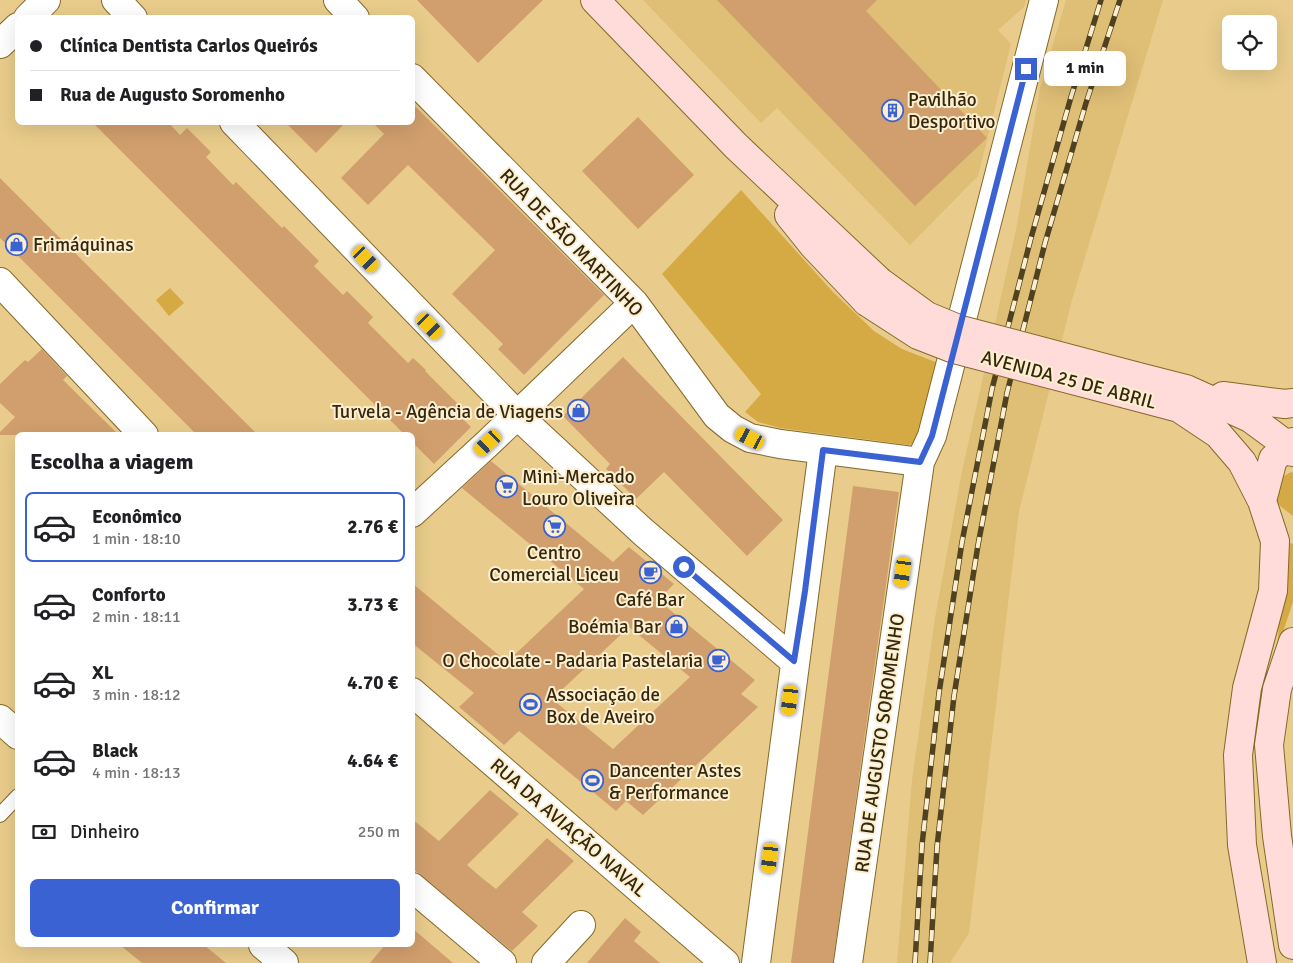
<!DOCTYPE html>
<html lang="pt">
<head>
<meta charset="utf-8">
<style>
  body { margin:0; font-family:Signika,sans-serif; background:#f6f6f6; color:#202124; height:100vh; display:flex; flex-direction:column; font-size:19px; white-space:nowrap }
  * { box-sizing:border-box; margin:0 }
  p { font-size:16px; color:#757577 }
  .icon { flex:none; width:28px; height:28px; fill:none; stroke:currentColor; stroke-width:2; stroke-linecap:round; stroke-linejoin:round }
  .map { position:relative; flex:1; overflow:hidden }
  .side { position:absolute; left:15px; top:432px; width:400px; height:515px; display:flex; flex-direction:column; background:#fff; border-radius:8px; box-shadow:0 5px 20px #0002 }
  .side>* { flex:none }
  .hud { position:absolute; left:15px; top:15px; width:400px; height:110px; border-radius:8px; box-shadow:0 5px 20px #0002; display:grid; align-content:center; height:110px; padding:0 15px; background:#fff }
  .fabs { position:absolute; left:1222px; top:15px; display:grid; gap:10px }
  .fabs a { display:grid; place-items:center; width:55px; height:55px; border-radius:8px; background:#fff; box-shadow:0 5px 20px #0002; font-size:25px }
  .end { position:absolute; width:22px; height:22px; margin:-11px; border:6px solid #3a62d3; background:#fff; box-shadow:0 0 0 2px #fff }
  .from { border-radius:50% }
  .bubble { position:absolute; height:35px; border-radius:8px; background:#fff; box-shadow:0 5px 20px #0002; font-size:16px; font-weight:700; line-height:35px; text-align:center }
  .car { position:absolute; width:15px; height:30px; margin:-15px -8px; border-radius:6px; box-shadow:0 0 4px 1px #0007; background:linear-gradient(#f5c518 24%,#345 0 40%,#f5c518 0 76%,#345 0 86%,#f5c518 0) }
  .hud b { display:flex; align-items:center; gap:18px; height:48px; font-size:19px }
  .hud b+b { border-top:1px solid #e0e0e0 }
  .hud i { width:12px; height:12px; background:#202124 }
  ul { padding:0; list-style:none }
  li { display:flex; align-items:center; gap:15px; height:70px; margin:0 10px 8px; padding:0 5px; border:2px solid transparent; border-radius:8px }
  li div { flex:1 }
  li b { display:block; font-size:19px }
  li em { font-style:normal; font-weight:700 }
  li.active { border-color:#3a62d3 }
  li>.icon { width:45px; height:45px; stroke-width:1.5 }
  h2 { padding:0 15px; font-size:22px; line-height:60px }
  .pay { display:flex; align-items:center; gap:12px; height:55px; padding:0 15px; font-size:19px }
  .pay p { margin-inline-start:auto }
  .primary-button { display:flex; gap:10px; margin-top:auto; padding:10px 15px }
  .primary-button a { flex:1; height:58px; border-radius:8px; background:#3a62d3; color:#fff; font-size:20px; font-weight:700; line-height:58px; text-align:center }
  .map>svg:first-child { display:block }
  .built { fill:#dfbe76 }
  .green { fill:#d5aa44 }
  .building { fill:#d19f6d; fill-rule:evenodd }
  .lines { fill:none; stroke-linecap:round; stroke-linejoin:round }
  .lane-casing { stroke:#856929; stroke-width:16 }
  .street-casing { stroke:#856929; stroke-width:30 }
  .secondary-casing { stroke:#856929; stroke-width:30 }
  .lane { stroke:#fff; stroke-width:14 }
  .street { stroke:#fff; stroke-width:28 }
  .secondary { stroke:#ffdcd9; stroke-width:28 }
  .rail-casing { stroke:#504221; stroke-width:5.5 }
  .rail { stroke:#fdeecf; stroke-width:4; stroke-dasharray:11; stroke-linecap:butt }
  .secondary-bridge-casing { stroke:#856929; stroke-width:30; stroke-linecap:butt }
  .secondary-bridge { stroke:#ffdcd9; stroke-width:28 }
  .route { stroke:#3a62d3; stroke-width:6 }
  .labels { text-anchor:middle; stroke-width:4; stroke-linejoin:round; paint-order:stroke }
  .poi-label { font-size:19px; fill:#33280d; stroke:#fdeecf; text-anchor:start }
  .street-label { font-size:19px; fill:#33280d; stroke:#fdeecf }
</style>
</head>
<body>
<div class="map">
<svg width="1293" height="963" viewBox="0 0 1293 963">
  <rect width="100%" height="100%" fill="#e9cc8b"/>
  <!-- built -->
  <path class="built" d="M643,0H1026L1024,7L998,30L1011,44L978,176L910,245L777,108L761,123Z
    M1066,0H1163L1072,300L1019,511L969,933L950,963H897L912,780L935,618L962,471L1017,225L1040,88Z"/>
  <!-- green -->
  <path class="green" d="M741,190L833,292L874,331L902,349L938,363L917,442L909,445L780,428L758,422L745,412L761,394L662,274Z
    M170,288L184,303L169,316L156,300Z
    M1291,472L1293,473V516L1280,506L1272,494L1277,480Z
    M1285,541L1293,544V602L1277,650Z"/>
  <!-- building -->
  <path class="building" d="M417,0H543L478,63Z
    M717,0H877L866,11L987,138L915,206Z
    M412,103L604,295L524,375L498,349L503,344L452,294L495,250L408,165L368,205L341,178L384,134L372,122H412Z
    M638,117L694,175L638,229L582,171Z
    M92,122H168L180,135L187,128L211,152L206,157L233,185L236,182L282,228L284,226L319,261L314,266L343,295L347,291L373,317L368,323L408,363L413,358L426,370L425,371L464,410L459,415L471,427L434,464L412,442V435H405Z
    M285,122H346L316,153Z
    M0,178L75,253L258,435H197L0,238Z
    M42,349L67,376L63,380L119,435H0V432L15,417L0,403V384L25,360L28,362Z
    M623,357L783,520L747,556L664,472L636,499L606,469L610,464L563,416Z
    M491,461L613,562L629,547L674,584L658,600L755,680L741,694L758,707L643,815L626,801L616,811L519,731L504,745L459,707L474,693L412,643V583L507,662L584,589L462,488ZM629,627L690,677L613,749L552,699Z
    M853,486L899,492L833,963H791Z
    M490,790L519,814L467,865L482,878L496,889L547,838L574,861L522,912L538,926L512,951L412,868V819L439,841Z
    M625,918L641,932L634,941L660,963H587Z
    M412,928L453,963H370L385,945H412Z
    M120,945H204L226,963H142Z"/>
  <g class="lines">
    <defs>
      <path id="lane" d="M0,815L18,796"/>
      <path id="street" d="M116,0L133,18
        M338,0L355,18
        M28,18L46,0
        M0,44L18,27
        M412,78L634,303L717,416L733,429L750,438L780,444L920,462
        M234,122L517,415L642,531L794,661
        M0,282L144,435
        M412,513L488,443L634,303
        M412,692L725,963
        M0,719L18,735
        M412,887L502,963
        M263,945L284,963
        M546,963L581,925
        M756,963L823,450
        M848,963L920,462L932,436L1044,0"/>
      <path id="secondary" d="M595,0L736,146L879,281
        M789,215L813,245L867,302
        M1135,376L1186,389L1250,418L1288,446L1293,452
        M1126,394L1179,408L1218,434L1242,462L1262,501L1275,541L1273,591L1247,688L1238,755L1242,845L1262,963
        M1223,396L1285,404L1293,403
        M1262,501L1273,459L1293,442
        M1293,642L1277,689L1269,745L1277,836L1293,945"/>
    </defs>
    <!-- lane casing -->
    <use href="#lane" class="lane-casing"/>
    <!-- street casing -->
    <use href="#street" class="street-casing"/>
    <!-- secondary casing -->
    <use href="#secondary" class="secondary-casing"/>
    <!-- lane -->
    <use href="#lane" class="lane"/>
    <!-- street -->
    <use href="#street" class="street"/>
    <!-- secondary -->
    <use href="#secondary" class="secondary"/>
    <defs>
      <path id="rail" d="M915,963L922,845L939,693L962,542L992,389L1031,238L1071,97L1101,0
        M930,963L937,847L954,696L978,545L1007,393L1045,243L1086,103L1120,0"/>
    </defs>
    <!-- rail casing -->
    <use href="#rail" class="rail-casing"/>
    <!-- rail -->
    <use href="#rail" class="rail"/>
    <defs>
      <path id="secondary-bridge" d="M879,281L927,316L961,330L1135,376
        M867,302L918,335L954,349L1126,394"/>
    </defs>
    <!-- secondary-bridge casing -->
    <use href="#secondary-bridge" class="secondary-bridge-casing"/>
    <!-- secondary-bridge -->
    <use href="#secondary-bridge" class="secondary-bridge"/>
  </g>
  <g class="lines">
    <!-- route -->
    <path class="route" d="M684,567L794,661L805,591L823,450L920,462L932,436L1026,69"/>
  </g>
  <!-- icons -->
  <defs>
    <symbol id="building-ring" viewBox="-11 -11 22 22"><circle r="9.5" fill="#fdeecf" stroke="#3a62d3" stroke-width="1.5"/><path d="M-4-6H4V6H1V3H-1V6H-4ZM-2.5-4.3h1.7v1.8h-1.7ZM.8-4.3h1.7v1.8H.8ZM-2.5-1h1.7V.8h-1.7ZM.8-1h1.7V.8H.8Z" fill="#3a62d3"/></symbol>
    <symbol id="shop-ring" viewBox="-11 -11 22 22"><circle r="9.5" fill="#fdeecf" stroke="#3a62d3" stroke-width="1.5"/><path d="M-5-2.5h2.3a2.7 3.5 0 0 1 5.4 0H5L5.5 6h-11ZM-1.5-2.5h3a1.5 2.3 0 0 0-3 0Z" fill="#3a62d3"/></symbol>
    <symbol id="supermarket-ring" viewBox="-11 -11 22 22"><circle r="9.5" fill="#fdeecf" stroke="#3a62d3" stroke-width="1.5"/><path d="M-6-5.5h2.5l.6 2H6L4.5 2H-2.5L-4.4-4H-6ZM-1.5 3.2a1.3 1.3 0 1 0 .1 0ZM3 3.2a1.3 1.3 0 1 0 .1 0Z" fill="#3a62d3"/></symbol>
    <symbol id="cafe-ring" viewBox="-11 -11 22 22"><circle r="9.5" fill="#fdeecf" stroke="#3a62d3" stroke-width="1.5"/><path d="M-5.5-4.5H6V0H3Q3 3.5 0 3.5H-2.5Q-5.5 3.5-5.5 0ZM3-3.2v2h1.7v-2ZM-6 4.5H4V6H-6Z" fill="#3a62d3"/></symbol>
    <symbol id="stadium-ring" viewBox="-11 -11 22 22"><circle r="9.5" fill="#fdeecf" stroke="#3a62d3" stroke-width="1.5"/><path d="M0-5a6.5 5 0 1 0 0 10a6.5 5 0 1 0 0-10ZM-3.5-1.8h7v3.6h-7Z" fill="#3a62d3"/></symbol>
  </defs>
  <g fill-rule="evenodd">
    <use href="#building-ring" x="880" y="98" width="25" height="25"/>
    <use href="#shop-ring" x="4" y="232" width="25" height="25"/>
    <use href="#shop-ring" x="566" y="398" width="25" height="25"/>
    <use href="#supermarket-ring" x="494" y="474" width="25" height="25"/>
    <use href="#supermarket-ring" x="542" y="514" width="25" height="25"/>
    <use href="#cafe-ring" x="638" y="560" width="25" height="25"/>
    <use href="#shop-ring" x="664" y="614" width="25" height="25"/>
    <use href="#cafe-ring" x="706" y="648" width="25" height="25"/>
    <use href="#stadium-ring" x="518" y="692" width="25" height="25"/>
    <use href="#stadium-ring" x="580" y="768" width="25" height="25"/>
  </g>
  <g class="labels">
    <!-- poi labels -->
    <g class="poi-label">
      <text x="908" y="106">Pavilhão<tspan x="908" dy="22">Desportivo</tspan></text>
      <text x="33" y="251">Frimáquinas</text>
      <text x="563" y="418" text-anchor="end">Turvela - Agência de Viagens</text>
      <text x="522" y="483">Mini-Mercado<tspan x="522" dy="22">Louro Oliveira</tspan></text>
      <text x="554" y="559" text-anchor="middle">Centro<tspan x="554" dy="22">Comercial Liceu</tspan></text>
      <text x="650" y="606" text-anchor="middle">Café Bar</text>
      <text x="661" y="633" text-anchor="end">Boémia Bar</text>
      <text x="703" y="667" text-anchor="end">O Chocolate - Padaria Pastelaria</text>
      <text x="546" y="701">Associação de<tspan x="546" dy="22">Box de Aveiro</tspan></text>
      <text x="609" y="777">Dancenter Astes<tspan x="609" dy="22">&amp; Performance</tspan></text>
    </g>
    <!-- street labels -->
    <g class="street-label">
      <text transform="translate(572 242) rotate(46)" y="7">RUA DE SÃO MARTINHO</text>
      <text transform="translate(1069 379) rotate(15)" y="7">AVENIDA 25 DE ABRIL</text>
      <text transform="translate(879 743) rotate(-82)" y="7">RUA DE AUGUSTO SOROMENHO</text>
      <text transform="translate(569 827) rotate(41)" y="7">RUA DA AVIAÇÃO NAVAL</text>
    </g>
  </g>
</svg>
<div class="fabs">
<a><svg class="icon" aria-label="locate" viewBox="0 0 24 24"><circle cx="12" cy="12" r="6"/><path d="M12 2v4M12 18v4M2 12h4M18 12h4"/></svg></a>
</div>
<i class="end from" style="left:684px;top:567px"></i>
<i class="end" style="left:1026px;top:69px"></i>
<div class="bubble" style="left:1044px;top:51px;width:82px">1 min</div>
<i class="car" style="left:366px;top:259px;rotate:136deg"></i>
<i class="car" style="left:430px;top:326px;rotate:136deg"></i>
<i class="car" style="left:750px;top:438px;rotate:297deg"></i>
<i class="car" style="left:488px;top:443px;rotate:227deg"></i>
<i class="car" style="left:903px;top:572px;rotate:188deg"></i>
<i class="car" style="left:790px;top:700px;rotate:187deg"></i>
<i class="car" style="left:770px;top:858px;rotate:187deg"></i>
<div class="hud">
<b><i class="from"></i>Clínica Dentista Carlos Queirós</b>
<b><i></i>Rua de Augusto Soromenho</b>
</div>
<section class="side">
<h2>Escolha a viagem</h2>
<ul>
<li class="active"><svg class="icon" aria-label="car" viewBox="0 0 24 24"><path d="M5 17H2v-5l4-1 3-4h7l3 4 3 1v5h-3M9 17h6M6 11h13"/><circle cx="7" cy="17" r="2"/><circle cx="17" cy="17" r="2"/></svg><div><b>Econômico</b><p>1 min · 18:10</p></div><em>2.76 €</em></li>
<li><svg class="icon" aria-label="car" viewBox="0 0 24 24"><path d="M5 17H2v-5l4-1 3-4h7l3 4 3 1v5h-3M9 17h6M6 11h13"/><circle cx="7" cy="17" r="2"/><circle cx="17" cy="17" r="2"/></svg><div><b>Conforto</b><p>2 min · 18:11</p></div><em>3.73 €</em></li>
<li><svg class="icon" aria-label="car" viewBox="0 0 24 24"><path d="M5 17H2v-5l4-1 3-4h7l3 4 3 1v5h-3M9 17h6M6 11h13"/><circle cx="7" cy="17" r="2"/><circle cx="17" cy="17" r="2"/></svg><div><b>XL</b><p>3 min · 18:12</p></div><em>4.70 €</em></li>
<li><svg class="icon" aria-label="car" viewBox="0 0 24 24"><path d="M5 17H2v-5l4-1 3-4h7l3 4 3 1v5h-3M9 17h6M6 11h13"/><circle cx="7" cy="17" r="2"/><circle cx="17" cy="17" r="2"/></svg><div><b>Black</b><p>4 min · 18:13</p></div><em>4.64 €</em></li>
</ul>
<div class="pay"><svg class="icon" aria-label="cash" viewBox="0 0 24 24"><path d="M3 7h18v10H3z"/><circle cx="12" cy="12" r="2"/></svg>Dinheiro<p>250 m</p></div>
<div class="primary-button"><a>Confirmar</a></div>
</section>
</div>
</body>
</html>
